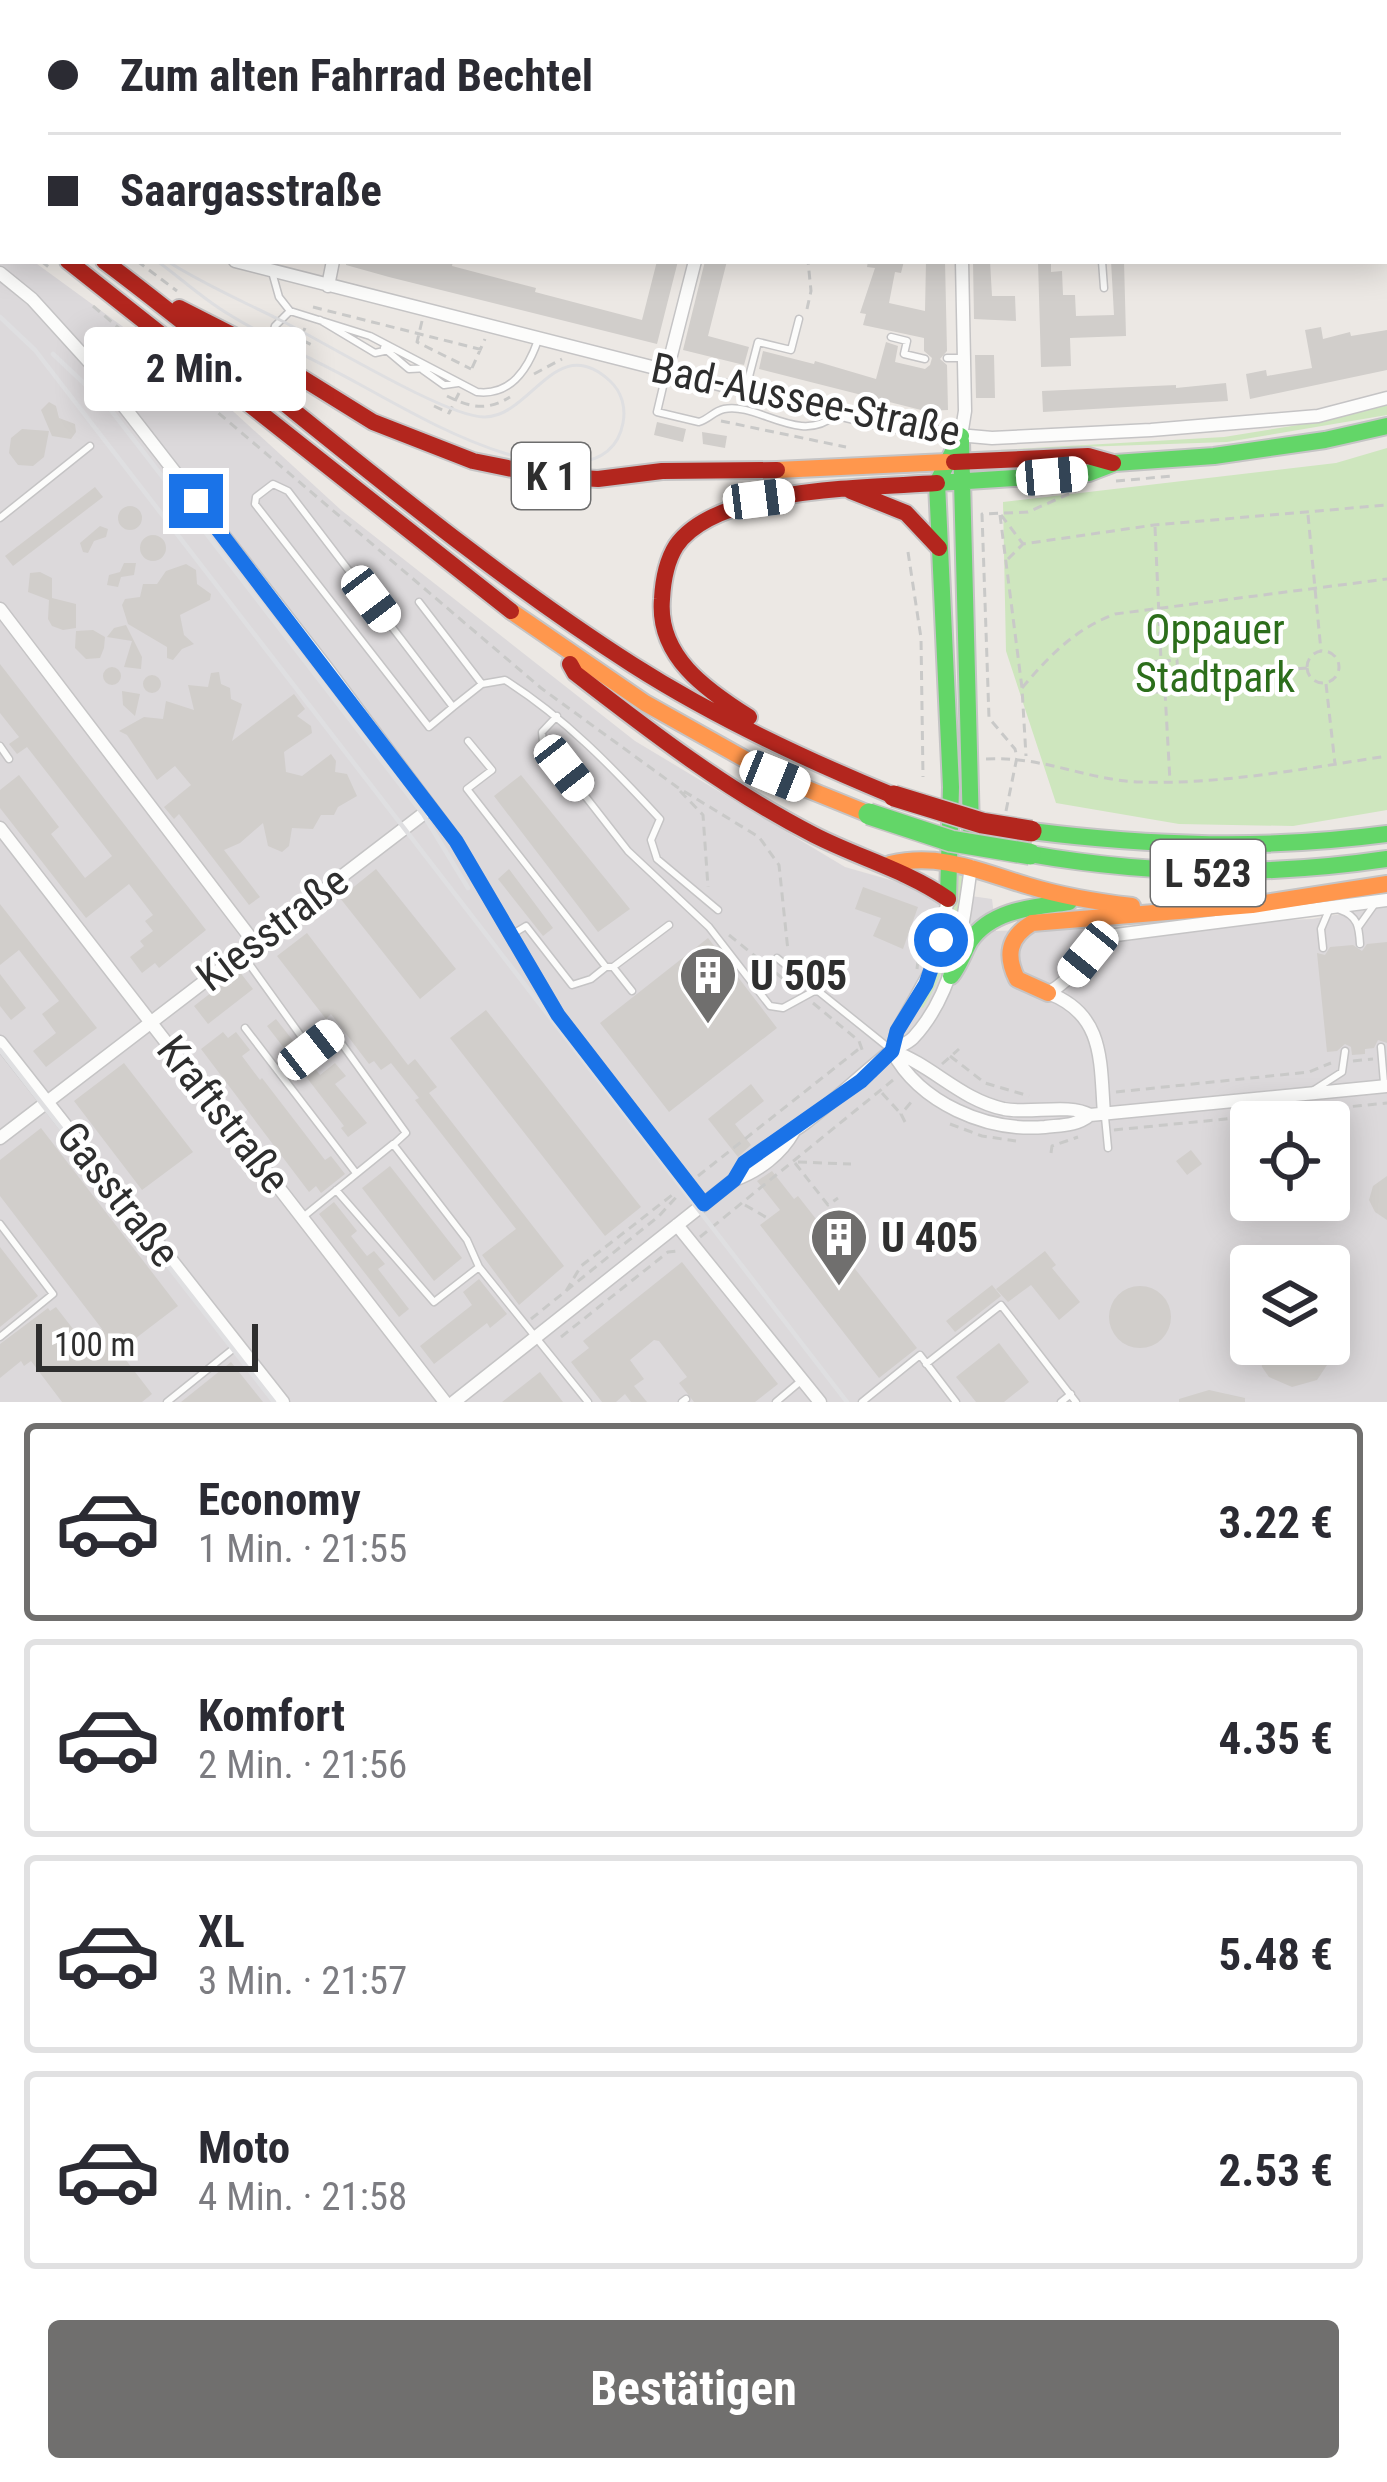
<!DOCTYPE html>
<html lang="de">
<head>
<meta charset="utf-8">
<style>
  body { margin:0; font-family:"Roboto Condensed",sans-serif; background:#f7f7f7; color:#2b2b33; height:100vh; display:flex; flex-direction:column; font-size:45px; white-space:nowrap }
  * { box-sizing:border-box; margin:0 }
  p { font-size:39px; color:#7c7c81 }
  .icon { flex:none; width:66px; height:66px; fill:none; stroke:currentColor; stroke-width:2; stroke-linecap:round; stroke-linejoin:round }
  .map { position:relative; height:1402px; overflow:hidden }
  .panel { display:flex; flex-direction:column; background:#fff; flex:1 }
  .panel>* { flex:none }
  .top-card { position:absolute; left:0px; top:0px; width:1389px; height:264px; box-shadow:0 6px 30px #0003; display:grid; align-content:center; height:264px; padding:0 48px; background:#fff }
  .controls { position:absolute; left:1230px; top:1101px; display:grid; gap:24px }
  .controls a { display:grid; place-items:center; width:120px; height:120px; border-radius:12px; background:#fff; box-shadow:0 6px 30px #0003; font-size:60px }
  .scale { position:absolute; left:36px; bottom:30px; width:222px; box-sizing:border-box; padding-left:12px; border:6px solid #2e2e2e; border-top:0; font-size:33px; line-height:42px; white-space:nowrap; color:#2e2e2e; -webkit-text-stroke:9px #fff; paint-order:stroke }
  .end { position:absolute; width:54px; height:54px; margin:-27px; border:15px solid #1a73e8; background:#fff; box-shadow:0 0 0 6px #fff }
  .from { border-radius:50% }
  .bubble { position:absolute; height:84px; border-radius:12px; background:#fff; box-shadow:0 6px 30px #0003; font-size:39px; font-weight:700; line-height:84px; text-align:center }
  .car { position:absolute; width:36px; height:72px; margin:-36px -18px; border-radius:15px; box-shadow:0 0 9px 3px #0007; background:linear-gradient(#fff 24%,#345 0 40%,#fff 0 76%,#345 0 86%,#fff 0) }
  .top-card b { display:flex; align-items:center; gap:42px; height:114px; font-size:45px }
  .top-card b+b { border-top:3px solid #e1e1e2 }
  .top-card i { width:30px; height:30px; background:#2b2b33 }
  ul { padding:21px 0 0; list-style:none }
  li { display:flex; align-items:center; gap:36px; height:198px; margin:0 24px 18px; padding:0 24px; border:6px solid #e1e1e2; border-radius:12px }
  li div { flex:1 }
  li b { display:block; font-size:45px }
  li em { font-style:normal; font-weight:700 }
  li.active { border-color:#706f6e }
  li>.icon { width:108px; height:108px; stroke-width:1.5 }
  .action { display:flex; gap:24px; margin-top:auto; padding:24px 48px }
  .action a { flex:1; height:138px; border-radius:12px; background:#706f6e; color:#fff; font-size:48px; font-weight:700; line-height:138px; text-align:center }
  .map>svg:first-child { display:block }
  .industrial { fill:#dcd9db; fill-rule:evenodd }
  .green { fill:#cee6be }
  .building { fill:#d1cecb }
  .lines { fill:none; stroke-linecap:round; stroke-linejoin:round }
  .lane-casing { stroke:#c5c4c5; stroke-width:9 }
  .street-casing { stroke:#c5c4c5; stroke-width:15 }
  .fast-casing { stroke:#c5c4c5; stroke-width:20 }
  .slow-casing { stroke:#c5c4c5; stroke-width:20 }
  .jam-casing { stroke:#c5c4c5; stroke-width:20 }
  .path { stroke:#c9c9c8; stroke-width:3; stroke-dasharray:9 6; stroke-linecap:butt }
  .lane { stroke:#fcfcfb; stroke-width:6 }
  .street { stroke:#fcfcfb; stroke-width:12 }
  .fast { stroke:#63d668; stroke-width:16 }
  .slow { stroke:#ff974d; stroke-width:16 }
  .jam { stroke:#b3261e; stroke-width:16 }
  .tram { stroke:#dfdfe1; stroke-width:3 }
  .rail { stroke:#dfdfe1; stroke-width:4.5 }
  .fast-bridge-casing { stroke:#c6c5c4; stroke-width:24; stroke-linecap:butt }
  .jam-bridge-casing { stroke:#c6c5c4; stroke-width:24; stroke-linecap:butt }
  .fast-bridge { stroke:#63d668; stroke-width:21 }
  .jam-bridge { stroke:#b3261e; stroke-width:21 }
  .route { stroke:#1a73e8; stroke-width:15 }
  .labels { text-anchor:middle; stroke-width:9; stroke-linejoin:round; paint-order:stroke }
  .shield { fill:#fff; stroke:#6d6d6d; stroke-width:3 }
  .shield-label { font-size:39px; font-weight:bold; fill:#2e2e2e }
  .street-label { font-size:42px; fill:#2e2e2e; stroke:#fff }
  .park-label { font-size:42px; fill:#2c6e1b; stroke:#fff }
  .poi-label { font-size:42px; font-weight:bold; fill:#2e2e2e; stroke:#fff; text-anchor:start }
</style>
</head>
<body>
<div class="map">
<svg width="1387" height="1402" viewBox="0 0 1387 1402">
  <rect width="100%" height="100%" fill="#ece8e4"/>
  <!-- industrial -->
  <path class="industrial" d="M0,237L3,261H33L211,391L341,510L635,741L845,867L922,889L992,899L996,931L1312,919L1387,906V1402H0ZM1251,1122H1329V1200H1251ZM1251,1266H1329V1344H1251Z"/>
  <!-- green -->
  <path class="green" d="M1387,403V415L1227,442L998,450L1224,437L1323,421Z
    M1387,448V810L1293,826L1179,824L1056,803L1006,651L1003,502L1336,463Z
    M955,871L965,872C960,921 949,967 923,1008L919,1006L938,964Z"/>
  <!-- building -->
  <path class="building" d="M346,261H453L452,266L536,288L535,292L642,320L657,261H678L657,344L389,277L346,265Z
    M705,261H727L708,336L749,347L744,365L683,350Z
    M868,261H904L901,273L895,272L889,303L925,311L926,261H945L947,351L940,359L947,365L948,410L925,411L759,369L763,351L814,364L815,361L876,379L886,342L898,346L895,362L925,369L930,365L932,358L924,351V338L863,325L866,314L860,313L875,268L867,267Z
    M973,261H990L992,296H1015L1016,321L974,319Z
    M1038,261H1051V272L1062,271L1063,295H1075L1076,316L1114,315L1111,261H1124L1126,336L1070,338L1071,366L1041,367Z
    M1321,327L1323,339L1350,332L1351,336L1387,330V370L1250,399L1246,374L1266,370L1267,376L1312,368L1305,330Z
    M975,355H994L995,398H976Z
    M1226,383L1228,401L1043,412L1042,391L1176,385V388Z
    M49,402L56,406L59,418L75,424L76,432L71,439L52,436L41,410Z
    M657,422L686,429L683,442L654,435Z
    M22,429L49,431L44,457L33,466L18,465L9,453L11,438Z
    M702,432L727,436L725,448L703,444Z
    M95,487L103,497L13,566L5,556Z
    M118 518a12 12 0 1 1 24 0a12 12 0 1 1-24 0Z
    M100,526L108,529L106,537L94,541L88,553L83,552L80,543Z
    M140 548a13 13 0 1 1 26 0a13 13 0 1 1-26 0Z
    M124,563H136L134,575L121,577L118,587L107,585L109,575L120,572Z
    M186,564L196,570L197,584L211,594L210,600L180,615L184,635L194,644L182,649L173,660L167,658V647L128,624L122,605L125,599L140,597L143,584H157L166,571Z
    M40,572L52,578V598L76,604V628L63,630L52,626L48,619L49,600L28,592L30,573Z
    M126,625L142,657L141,669L124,667L132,641L107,637L114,628Z
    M93,630L105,637L104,648L100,658L86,659L75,648L76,631Z
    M0,664L206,930L159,968L155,963L142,973L130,957L144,946L140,941L153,931L145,921L153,915L129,884L86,918L0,808V790L19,775L59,827L51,834L85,878L112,856L27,747L17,754L9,744L19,737L0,713Z
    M103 676a9 9 0 1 1 18 0a9 9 0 1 1-18 0Z
    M219,672L221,684L230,688L231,699L242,704L232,741L294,694L305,709L297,716L311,726L312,733L284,752L286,772L302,776L331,754L336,761L335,772L347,774L357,796L338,807L334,815H321L313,829L292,828L289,846L282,852L268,846L263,823L240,843L224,850L260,897L249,905L179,814L174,819L164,807L191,785L175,766L157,780L127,735L119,731L144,717L163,719L166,701L194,710L188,685L208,687L211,673Z
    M143 684a9 9 0 1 1 18 0a9 9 0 1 1-18 0Z
    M122,691L140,694L135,716L123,705Z
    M521,775L630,909L598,932L494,796Z
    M376,869L456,969L420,999L340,898Z
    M509,869L553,928L543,936L498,879Z
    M863,887L918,907L903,949L873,936L881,918L855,909Z
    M0,904L97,1028L46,1067L33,1051L56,1033L42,1014L59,1001L19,950L0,965Z
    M307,933L408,1065L415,1059L437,1087L429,1093L564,1266L519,1305L482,1255L516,1229L415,1100L419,1098L391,1063L381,1070L374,1061L369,1064L331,1014L326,1019L277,956Z
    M708,938L777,1028L669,1112L600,1023Z
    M1387,942V1043L1378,1040L1374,1048L1365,1049V1054L1352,1055L1351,1047L1345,1044L1337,1051L1327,1052L1317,953L1325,955L1330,947L1353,945L1362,951L1367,944Z
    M239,971L253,989L208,1024L194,1006Z
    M0,974L26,1008L11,1020L0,1006Z
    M486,1010L641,1207L605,1236L450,1038Z
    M276,1019L320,1075L335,1063L346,1076L335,1084L367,1123L348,1137L341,1128L344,1126L267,1026Z
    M223,1032L228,1038L236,1032L250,1050L242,1056L260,1080L262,1078L325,1160L331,1156L345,1174L321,1193L316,1186L309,1192L201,1049Z
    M124,1063L193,1152L142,1190L74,1101Z
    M751,1084L764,1101L735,1124L751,1145L738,1157L708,1119Z
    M41,1128L178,1306L119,1351L152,1394L142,1402H62L31,1361L24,1366L21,1361L0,1378V1344L48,1308L50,1311L56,1307L84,1343L102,1329L0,1196V1160Z
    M1191,1150L1202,1164L1187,1175L1176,1161Z
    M390,1166L462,1258L434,1281L362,1188Z
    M772,1171L794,1199L798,1196L917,1348L879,1378L760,1225L780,1210L757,1181Z
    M1387,1176V1220L1375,1212L1369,1200L1373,1186Z
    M334,1202L357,1231L351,1236L367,1256L374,1251L385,1264L378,1269L409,1309L399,1317L319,1214Z
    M0,1247L38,1296L0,1327Z
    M1045,1251L1056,1265L1052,1268L1080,1302L1059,1320L1031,1285L1008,1302L996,1289Z
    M682,1262L778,1384L755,1402H694L679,1383L687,1377L659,1341L654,1340L630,1360L644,1379L634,1386L647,1402H631L625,1394L616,1402H602L571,1362L589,1348L583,1341Z
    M479,1279L507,1314L490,1328L487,1323L434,1364L420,1346L472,1305L463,1292Z
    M992,1285L1001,1296L955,1332L946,1321Z
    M1109 1317a31 31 0 1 1 62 0a31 31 0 1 1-62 0Z
    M999,1343L1029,1382L1004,1402H976L956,1377Z
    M1259,1344H1332L1331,1359L1317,1380L1292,1387L1269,1377L1262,1367Z
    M231,1362L263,1402H181Z
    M540,1372L563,1402H502Z
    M1209,1390L1245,1398V1402H1179V1399Z"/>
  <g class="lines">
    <defs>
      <path id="lane" d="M1158,0V3
        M1203,0V3
        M1102,261L1104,288
        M272,272L279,297L290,311L370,336L477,392C511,396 528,369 538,340
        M320,320L375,353L393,349
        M891,337L907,341L904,354L925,359
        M269,348L275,326L290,311
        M384,348L409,369L429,368
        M947,358H964
        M423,370L444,385L458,383
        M666,374L657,412L699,422C709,419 714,411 724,409C758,402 799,445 834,416
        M746,388L758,342L791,350L799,319
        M0,518L90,446
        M419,602L482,684
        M453,707L429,727L255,504L256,497L273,484L288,491L453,707L482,684L505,680C565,718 612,767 660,819L651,840L657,859L718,910
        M557,716L542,732L543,742L628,851L709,927L770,1006L783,1008L816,990
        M468,741L492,770L467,789L606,967L591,979L572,985L526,926L511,935
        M0,746L9,759
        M1340,910C1358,916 1359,927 1360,944
        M1359,926L1374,905
        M1323,948L1321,929L1329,910
        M242,954L311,1050L334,1033L406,1133L394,1144
        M777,958L889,1048
        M606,967H613L669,925
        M613,967L632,991
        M245,1028L356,1173
        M1381,1047L1384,1083
        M1314,1090L1342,1072L1345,1051
        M1105,1117L1108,1148
        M336,1190L434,1302L479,1267
        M303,1217L393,1144L467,1240L479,1267L588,1402
        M0,1224L53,1294L0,1337
        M926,1364L1001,1305L1076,1402
        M167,1402L238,1345
        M682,1402L686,1399
        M776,1402L802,1380
        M862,1402L920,1355L956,1402
        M1061,1402L1071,1394"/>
      <path id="street" d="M733,0V3
        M1050,0L1058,3
        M12,3V0
        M184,3L186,0
        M388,3L389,0
        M558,3V0
        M990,3L991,0
        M1234,3L1265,0
        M1386,173H1387
        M235,261L746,391L887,425L947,434L992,438L1151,430L1318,416L1387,398
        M0,273L32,299L91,364L326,667L456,841L558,1015L704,1204
        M328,286L333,261
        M667,371L695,261
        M961,436L965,411L962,261
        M0,609L253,941
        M0,828L445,1402
        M1048,993C1075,978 1089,950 1116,935L1387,900
        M1048,993C1105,1014 1100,1062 1104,1114
        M0,1042L283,1402
        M892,1051C920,1103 986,1132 1045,1127C1062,1125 1076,1126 1090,1115L1387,1086
        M892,1051L897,1031L935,963L948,899
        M893,1051C933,1066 961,1100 1004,1109C1031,1114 1069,1103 1090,1115
        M0,1138L431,808
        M734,1180C755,1146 777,1144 805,1123C834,1101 861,1075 890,1052C897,1047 907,1044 913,1038C956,992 963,925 971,866
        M677,1225L820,1402
        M454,1402L734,1180C759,1171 781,1154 794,1131"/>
      <path id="fast" d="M961,441L971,829
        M937,483L1089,473L1115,463L1214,456L1325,440L1387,426
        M1031,831C1151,846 1267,850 1387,834
        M1030,854C1150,875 1266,877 1387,859
        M948,899L951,787L937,483L961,436
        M951,976C960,965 963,953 970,941C992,909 1035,907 1069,902"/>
      <path id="slow" d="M777,470L947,462
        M511,611L645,703L775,776L869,814
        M890,864C941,852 981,872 1029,886C1062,896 1097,902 1132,906
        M1048,993L1017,979C1005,955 1009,937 1032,923L1252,905L1387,884"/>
      <path id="jam" d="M0,188L3,190
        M0,208L3,211
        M68,261L511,611
        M104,261C281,394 447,546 633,665C716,718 804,759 894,796
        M179,308L236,337L373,422L473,461L547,476L598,479L662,471L777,470
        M954,462L1088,456L1113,463
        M851,491L906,513L939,548
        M570,664L575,673C651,732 728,791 814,835C859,858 906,870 948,899
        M749,717C706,690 657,656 662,599C663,580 666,562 676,546C717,486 870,488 937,483"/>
    </defs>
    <!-- lane casing -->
    <use href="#lane" class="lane-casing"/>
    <!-- street casing -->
    <use href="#street" class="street-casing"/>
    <!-- fast casing -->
    <use href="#fast" class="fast-casing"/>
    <!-- slow casing -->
    <use href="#slow" class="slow-casing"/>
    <!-- jam casing -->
    <use href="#jam" class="jam-casing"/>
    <!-- path -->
    <path class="path" d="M0,130L3,132
      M41,261L50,268
      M137,261L177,291
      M93,306L541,688L677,787L759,837L779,865L788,951
      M313,307L483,350
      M807,309L811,291L808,261
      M422,321L417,342L471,369
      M305,328L300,339L314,346
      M472,368L485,339
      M534,374L562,359
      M447,396C471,408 487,411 510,397
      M434,406L449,413L459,393
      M721,421L846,447
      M1116,481L1173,476
      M1000,515L1022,688L1026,756
      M1001,515L1023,544
      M1308,515L1321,651
      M1155,527L1161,661L1177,660L1179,691L1165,692L1170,781
      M908,552L921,638L923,777
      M1008,559L1023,544L1154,525L1387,505
      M1307 667a16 16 0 1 1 32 0a16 16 0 1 1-32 0Z
      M1159,661L1149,662L1150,692H1165
      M1178,677L1307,668
      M1326,684L1335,764
      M1022,688C1049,656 1075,629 1115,614L1387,579
      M986,759C1045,756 1085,780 1140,782C1219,785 1309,768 1387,756
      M680,791L703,815L708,887
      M1006,811L1017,757L1015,749L989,718L982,514L1028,512L1078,490
      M729,935L797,990
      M917,969L921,936
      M813,1003L859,1041L864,1055
      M950,1056L985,1083L1029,1096
      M1353,1061L1373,1059
      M942,1064L959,1049
      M1116,1092L1309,1072L1331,1063
      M882,1093L901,1114
      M905,1122L901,1114L913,1100
      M950,1124L982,1136L1016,1141
      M1114,1130L1387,1103
      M1051,1153L1052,1146L1078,1137
      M798,1162L851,1164
      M795,1163L828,1205L838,1198
      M698,1176L860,1048
      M745,1205L769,1219
      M700,1237L893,1080
      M566,1291L581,1266L676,1192
      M531,1319L659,1216L679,1194
      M561,1337L668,1252L678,1251"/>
    <!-- lane -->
    <use href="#lane" class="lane"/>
    <!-- street -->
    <use href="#street" class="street"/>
    <!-- fast -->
    <use href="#fast" class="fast"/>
    <!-- slow -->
    <use href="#slow" class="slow"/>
    <!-- jam -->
    <use href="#jam" class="jam"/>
    <!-- tram -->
    <path class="tram" d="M0,162L3,164
      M157,261C182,279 204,300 230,315C272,341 316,360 359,384C406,410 455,438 507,454C545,465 613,477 623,423C626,408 622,392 610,381C556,331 532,416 485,417C447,418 321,340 280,320C242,301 203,284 167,261"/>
    <!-- rail -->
    <path class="rail" d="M0,317L35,350L847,1402
      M53,354L107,405L423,814L468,888
      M0,1050L274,1402"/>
    <defs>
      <path id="fast-bridge" d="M869,814L951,841L1030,854"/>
      <path id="jam-bridge" d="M894,796L982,823L1031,831"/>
    </defs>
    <!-- fast-bridge casing -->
    <use href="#fast-bridge" class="fast-bridge-casing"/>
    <!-- jam-bridge casing -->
    <use href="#jam-bridge" class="jam-bridge-casing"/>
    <!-- fast-bridge -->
    <use href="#fast-bridge" class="fast-bridge"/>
    <!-- jam-bridge -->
    <use href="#jam-bridge" class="jam-bridge"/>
  </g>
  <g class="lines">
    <!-- route -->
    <path class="route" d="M196,501L456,841L558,1015L704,1204L734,1180L744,1163L861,1081L892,1051L897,1031L926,984L941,940"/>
  </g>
  <!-- icons -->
  <defs>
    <symbol id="building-pin" viewBox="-11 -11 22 30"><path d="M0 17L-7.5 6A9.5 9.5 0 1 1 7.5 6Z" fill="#706f6e" stroke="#fff"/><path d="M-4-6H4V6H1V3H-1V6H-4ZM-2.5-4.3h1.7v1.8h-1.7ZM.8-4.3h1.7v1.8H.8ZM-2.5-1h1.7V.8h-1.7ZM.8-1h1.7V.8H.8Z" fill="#fff"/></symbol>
  </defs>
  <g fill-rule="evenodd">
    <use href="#building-pin" x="675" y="942" width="66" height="90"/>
    <use href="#building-pin" x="806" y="1204" width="66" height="90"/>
  </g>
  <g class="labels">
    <!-- shield labels -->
    <g class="shield">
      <rect x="512" y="443" width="78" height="66" rx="9"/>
      <rect x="1151" y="840" width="114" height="66" rx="9"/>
    </g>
    <g class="shield-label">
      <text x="551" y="490">K 1</text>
      <text x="1208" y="887">L 523</text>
    </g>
    <!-- street labels -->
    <g class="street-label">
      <text transform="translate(806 399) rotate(12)" y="15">Bad-Aussee-Straße</text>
      <text transform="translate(272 928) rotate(-37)" y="15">Kiesstraße</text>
      <text transform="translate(224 1114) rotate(52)" y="15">Kraftstraße</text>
      <text transform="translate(119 1194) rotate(52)" y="15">Gasstraße</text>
    </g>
    <!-- park labels -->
    <g class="park-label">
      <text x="1215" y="644">Oppauer<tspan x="1215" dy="48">Stadtpark</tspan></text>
    </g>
    <!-- poi labels -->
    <g class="poi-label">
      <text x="750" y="990">U 505</text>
      <text x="881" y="1252">U 405</text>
    </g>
  </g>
</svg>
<div class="controls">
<a><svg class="icon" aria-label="locate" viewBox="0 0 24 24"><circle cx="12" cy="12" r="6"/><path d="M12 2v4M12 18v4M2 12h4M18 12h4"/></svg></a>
<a><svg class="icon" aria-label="layers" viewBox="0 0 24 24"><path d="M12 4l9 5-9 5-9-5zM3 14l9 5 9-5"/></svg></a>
</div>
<div class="scale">100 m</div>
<i class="end from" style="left:941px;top:940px"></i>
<i class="end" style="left:196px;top:501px"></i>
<div class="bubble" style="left:84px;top:327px;width:222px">2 Min.</div>
<i class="car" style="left:1052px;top:476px;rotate:85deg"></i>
<i class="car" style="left:759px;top:499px;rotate:83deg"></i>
<i class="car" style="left:371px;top:599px;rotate:143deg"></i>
<i class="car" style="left:564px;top:768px;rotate:142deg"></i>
<i class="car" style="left:775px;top:776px;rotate:112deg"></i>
<i class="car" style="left:1088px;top:954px;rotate:219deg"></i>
<i class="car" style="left:311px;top:1050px;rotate:52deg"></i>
<div class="top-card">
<b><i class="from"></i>Zum alten Fahrrad Bechtel</b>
<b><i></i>Saargasstraße</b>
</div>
</div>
<section class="panel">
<ul>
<li class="active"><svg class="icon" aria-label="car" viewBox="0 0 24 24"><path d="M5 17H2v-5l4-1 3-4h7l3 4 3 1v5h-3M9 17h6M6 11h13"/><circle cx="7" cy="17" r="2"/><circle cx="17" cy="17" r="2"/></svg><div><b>Economy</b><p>1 Min. · 21:55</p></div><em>3.22 €</em></li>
<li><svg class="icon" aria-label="car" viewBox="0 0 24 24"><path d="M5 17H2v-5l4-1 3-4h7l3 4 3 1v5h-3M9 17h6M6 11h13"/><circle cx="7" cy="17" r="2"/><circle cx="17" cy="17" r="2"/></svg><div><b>Komfort</b><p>2 Min. · 21:56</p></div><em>4.35 €</em></li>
<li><svg class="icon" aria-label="car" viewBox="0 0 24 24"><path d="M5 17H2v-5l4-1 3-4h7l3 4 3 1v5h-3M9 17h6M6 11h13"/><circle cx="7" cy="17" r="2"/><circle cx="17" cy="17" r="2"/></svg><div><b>XL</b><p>3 Min. · 21:57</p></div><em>5.48 €</em></li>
<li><svg class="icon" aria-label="car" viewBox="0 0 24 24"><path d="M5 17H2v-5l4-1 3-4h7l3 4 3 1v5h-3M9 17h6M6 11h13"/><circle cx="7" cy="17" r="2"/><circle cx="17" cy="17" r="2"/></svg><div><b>Moto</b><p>4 Min. · 21:58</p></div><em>2.53 €</em></li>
</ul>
<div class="action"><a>Bestätigen</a></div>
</section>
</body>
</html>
